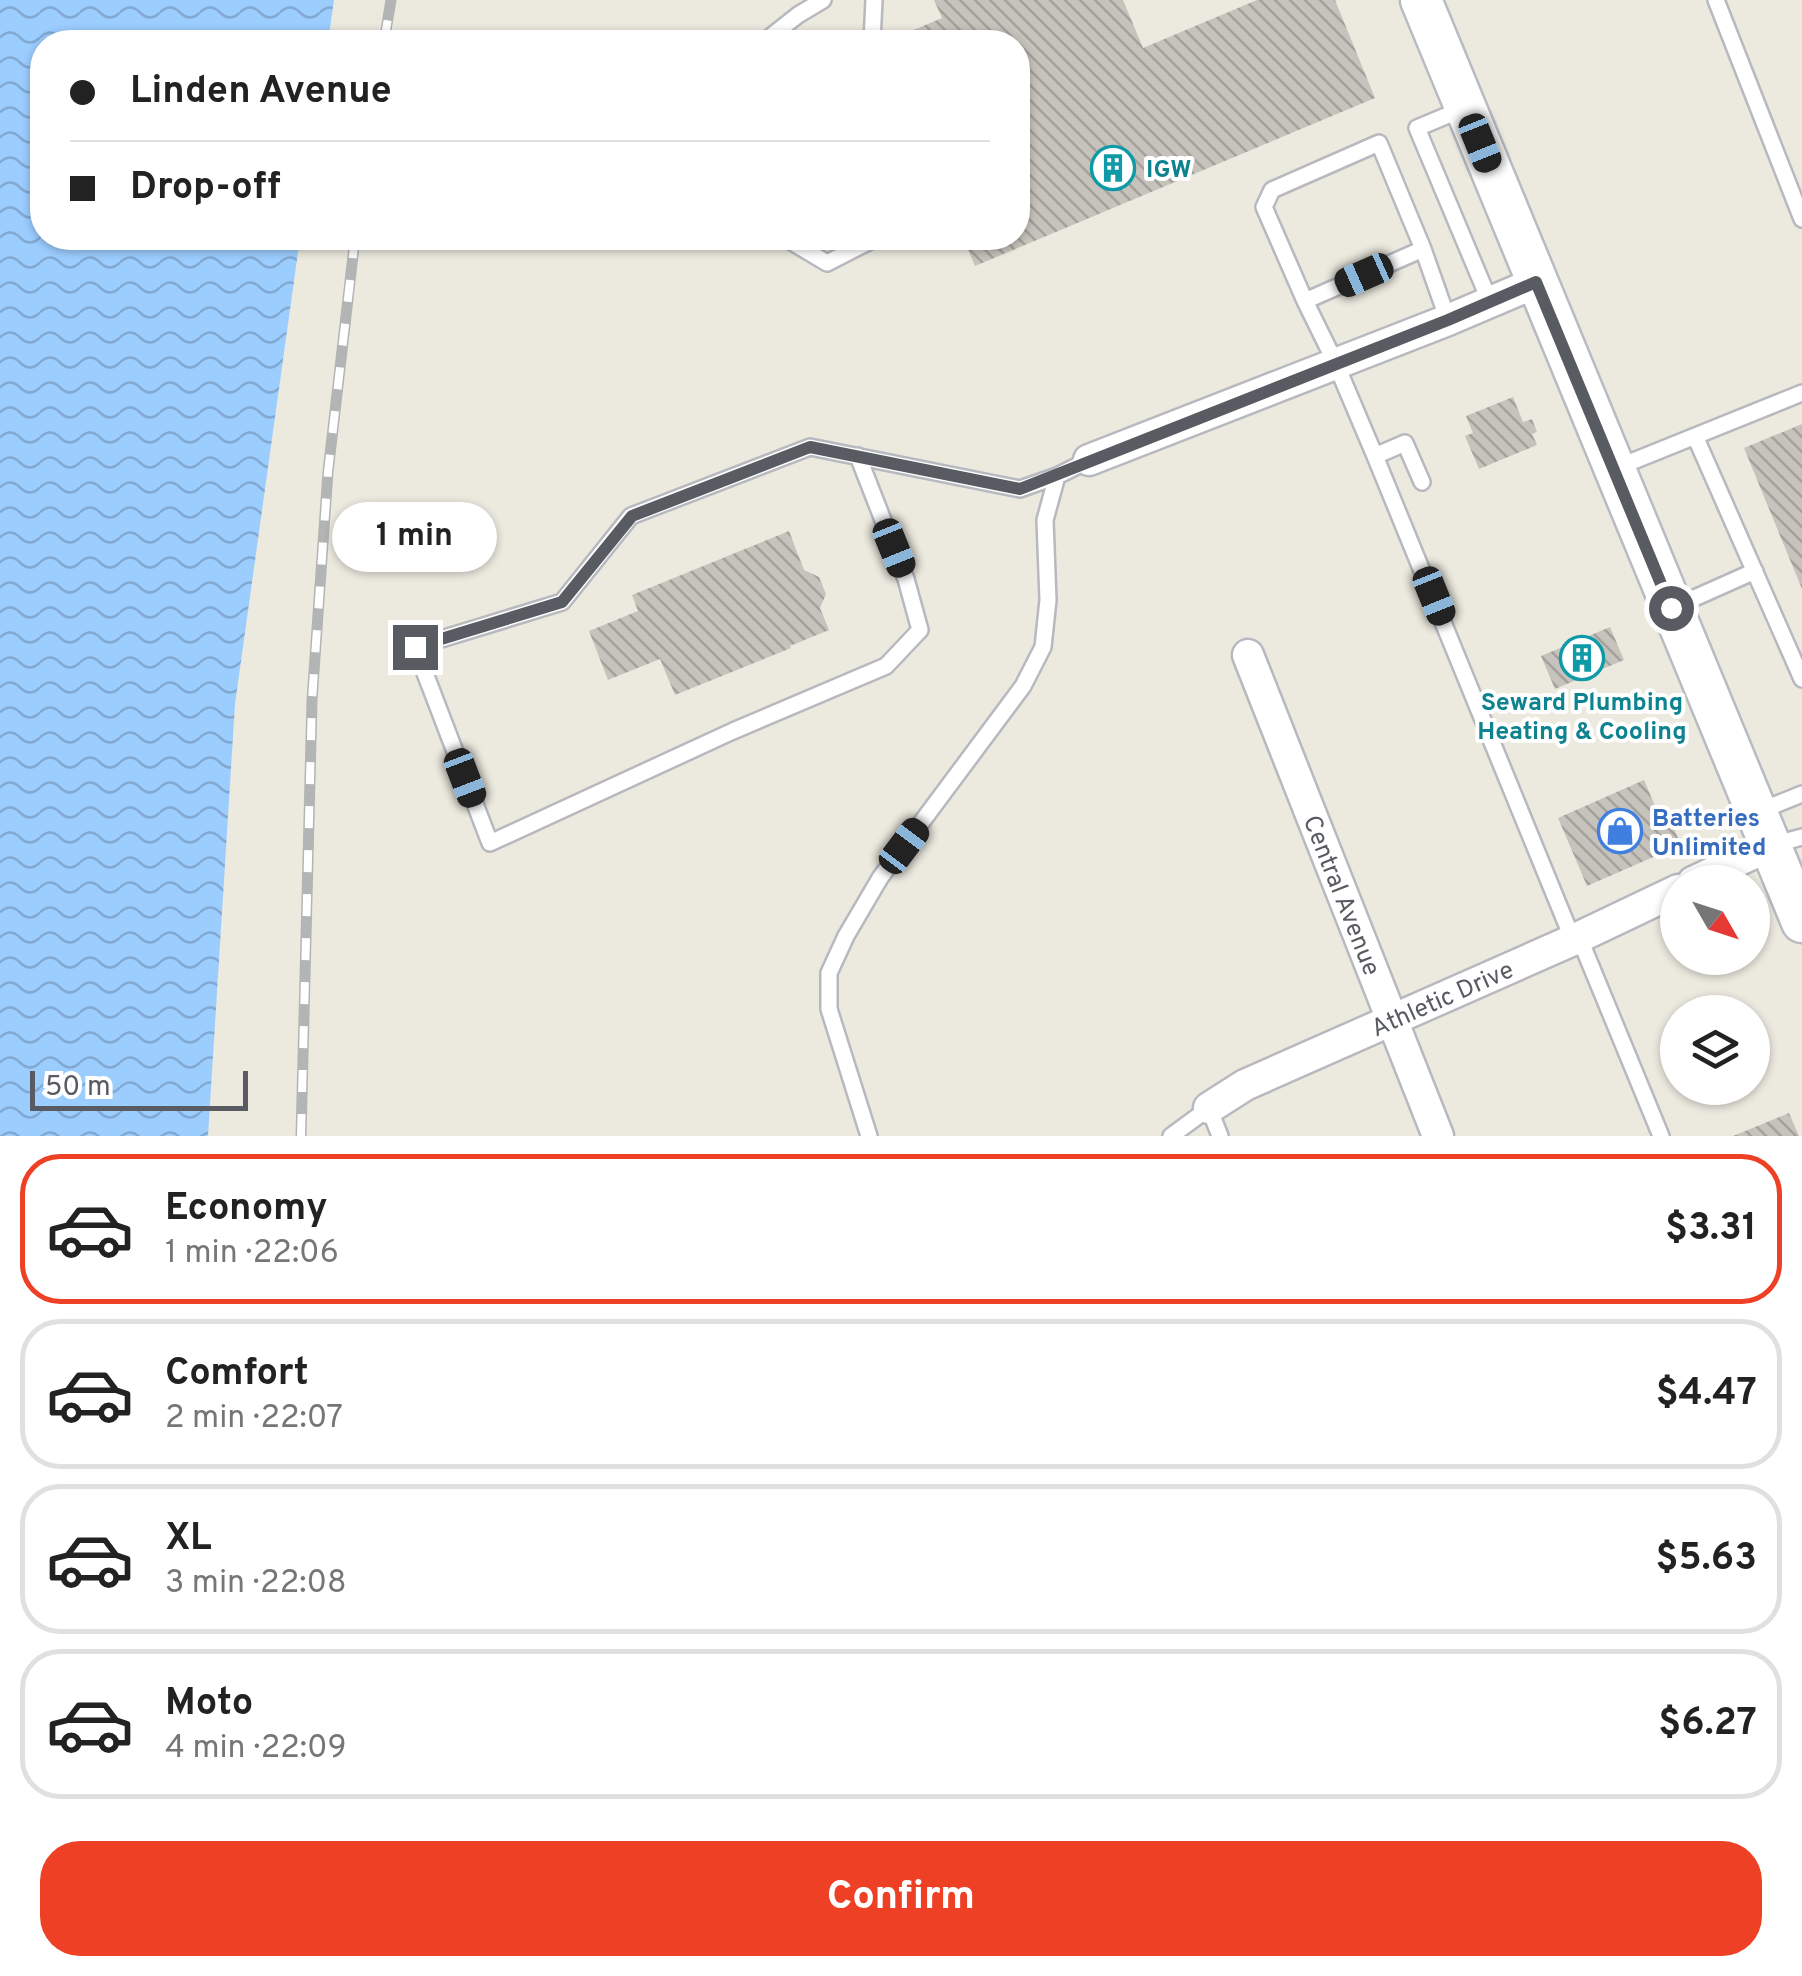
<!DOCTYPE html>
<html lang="en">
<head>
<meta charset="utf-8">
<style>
  body { margin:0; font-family:Overpass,sans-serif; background:#f6f6f6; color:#222; height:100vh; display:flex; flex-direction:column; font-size:38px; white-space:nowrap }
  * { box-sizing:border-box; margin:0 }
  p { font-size:32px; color:#767676 }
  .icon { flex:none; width:55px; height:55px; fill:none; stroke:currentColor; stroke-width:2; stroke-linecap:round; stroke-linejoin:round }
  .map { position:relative; height:1136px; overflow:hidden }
  .side { display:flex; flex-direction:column; background:#fff; flex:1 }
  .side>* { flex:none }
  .banner { position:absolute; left:30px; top:30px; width:1000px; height:220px; border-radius:40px; box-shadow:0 2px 8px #0004; display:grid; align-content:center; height:220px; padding:0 40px; background:#fff }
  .needle { width:65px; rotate:129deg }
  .controls { position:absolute; left:1660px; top:865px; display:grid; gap:20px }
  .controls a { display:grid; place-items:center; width:110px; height:110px; border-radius:50%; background:#fff; box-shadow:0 2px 8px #0004; font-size:50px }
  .scale { position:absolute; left:30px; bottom:25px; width:218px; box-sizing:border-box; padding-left:10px; border:5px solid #585b61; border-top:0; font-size:28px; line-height:35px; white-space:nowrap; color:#585b61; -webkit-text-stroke:8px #fff; paint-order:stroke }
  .end { position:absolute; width:45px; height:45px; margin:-22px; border:12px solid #585b61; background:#fff; box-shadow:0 0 0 5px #fff }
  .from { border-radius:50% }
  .bubble { position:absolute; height:70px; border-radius:35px; background:#fff; box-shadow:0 2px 8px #0004; font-size:32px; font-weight:700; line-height:70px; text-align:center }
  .car { position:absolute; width:30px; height:60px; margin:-30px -15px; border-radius:12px; box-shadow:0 0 8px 2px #0007; background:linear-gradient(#222 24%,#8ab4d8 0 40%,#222 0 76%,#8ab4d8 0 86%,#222 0) }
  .banner b { display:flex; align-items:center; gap:35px; height:95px; font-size:38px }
  .banner b+b { border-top:2px solid #e0e0e0 }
  .banner i { width:25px; height:25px; background:#222 }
  ul { padding:18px 0 0; list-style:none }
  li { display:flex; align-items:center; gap:30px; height:150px; margin:0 20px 15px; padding:0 20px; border:5px solid #e0e0e0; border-radius:40px }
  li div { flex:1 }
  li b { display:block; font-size:38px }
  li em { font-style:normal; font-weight:700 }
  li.selected { border-color:#ed4024 }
  li>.icon { width:90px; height:90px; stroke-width:1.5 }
  .action { display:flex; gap:20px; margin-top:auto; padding:20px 40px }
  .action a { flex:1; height:115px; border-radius:40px; background:#ed4024; color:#fff; font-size:40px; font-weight:700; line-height:115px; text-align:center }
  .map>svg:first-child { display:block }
  .water { fill:url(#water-waves) }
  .building { fill:url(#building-back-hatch) }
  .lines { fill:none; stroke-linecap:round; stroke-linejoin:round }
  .service-casing { stroke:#b7b9bf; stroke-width:20 }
  .minor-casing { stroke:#b7b9bf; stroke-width:35 }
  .secondary-casing { stroke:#b8bbc2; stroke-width:45 }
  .service { stroke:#fff; stroke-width:15 }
  .minor { stroke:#fff; stroke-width:30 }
  .secondary { stroke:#fff; stroke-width:40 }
  .rail-casing { stroke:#b3b4b4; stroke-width:11 }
  .rail { stroke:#fff; stroke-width:8; stroke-dasharray:22; stroke-linecap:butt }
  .route { stroke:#585b61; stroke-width:12 }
  .labels { text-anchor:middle; stroke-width:8; stroke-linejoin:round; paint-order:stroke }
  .culture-label { font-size:25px; font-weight:bold; fill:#0d838f; stroke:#fff; text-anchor:start }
  .shop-label { font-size:25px; font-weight:bold; fill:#366cbe; stroke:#fff; text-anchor:start }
  .street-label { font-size:25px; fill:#585b61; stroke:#fff }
</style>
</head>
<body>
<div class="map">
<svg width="1802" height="1136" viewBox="0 0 1802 1136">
  <defs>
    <pattern id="water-waves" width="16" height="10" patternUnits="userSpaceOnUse" patternTransform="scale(2.5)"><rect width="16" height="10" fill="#9ccdff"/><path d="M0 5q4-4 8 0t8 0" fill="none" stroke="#82a9d2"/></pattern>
    <pattern id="building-back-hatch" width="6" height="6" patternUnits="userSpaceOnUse" patternTransform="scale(2.5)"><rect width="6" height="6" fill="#c6c3bc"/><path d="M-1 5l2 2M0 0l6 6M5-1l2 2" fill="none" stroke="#a4a19c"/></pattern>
  </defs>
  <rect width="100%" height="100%" fill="#eceadf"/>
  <!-- water -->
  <path class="water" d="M0,0H334L328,42H42V238H300L235,704L208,1136H0Z"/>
  <!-- building -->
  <path class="building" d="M934,0H1123L1143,48L1257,0H1335L1375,98L975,266L963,238H1018V42H891L890,40L942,18Z
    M1513,397L1523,422L1532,419L1537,432L1532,434L1537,445L1479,469L1465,436L1473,433L1466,416Z
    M1802,424V589L1744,448Z
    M789,531L804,570L819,577L826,594L820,608L829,630L790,646L791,648L675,695L660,659L608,680L589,631L638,611L632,595Z
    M1610,627L1624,660L1555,689L1541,656Z
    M1644,780L1658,813L1666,810L1681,845L1587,886L1558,818Z
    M1789,1113L1799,1136H1733Z"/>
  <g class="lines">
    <defs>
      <path id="service" d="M1716,0L1802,219
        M764,42L798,15L823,0
        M872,42L874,0
        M1465,108L1417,128L1490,302
        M1379,143L1423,249L1305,301L1264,207L1272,190Z
        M785,238L827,263L876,238
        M1423,249L1448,320
        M1305,301L1336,364L1375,456L1573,940
        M1695,436L1802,679
        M858,456L906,579L920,630L886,666L733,731L490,843L415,647L562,602L631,516L810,447L1020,489L1057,476L1089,460
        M1375,456L1405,443L1422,482
        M1616,468L1802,393
        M1672,608L1755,571
        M1760,811L1802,794
        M1772,845L1802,837
        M1579,937L1661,1136
        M869,1136L829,1009V973L846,936L880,878L1023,686L1043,647L1048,600L1045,520L1057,476
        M1171,1136L1209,1108L1220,1136"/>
      <g id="minor">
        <path d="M1089,460L1448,320L1537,282"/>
        <path id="s1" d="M1248,655L1438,1136"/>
        <path d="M1693,882L1771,845"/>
        <path id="s2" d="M1209,1108L1245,1085L1573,940L1678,890"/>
      </g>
      <path id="secondary" d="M1421,0L1802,922"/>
    </defs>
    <!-- service casing -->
    <use href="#service" class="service-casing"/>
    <!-- minor casing -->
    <use href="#minor" class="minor-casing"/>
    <!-- secondary casing -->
    <use href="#secondary" class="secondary-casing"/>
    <!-- service -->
    <use href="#service" class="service"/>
    <!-- minor -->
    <use href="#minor" class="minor"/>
    <!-- secondary -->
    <use href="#secondary" class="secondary"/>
    <defs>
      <path id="rail" d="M384,42L391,0
        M301,1136L312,700L328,472L355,238"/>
    </defs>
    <!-- rail casing -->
    <use href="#rail" class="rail-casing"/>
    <!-- rail -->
    <use href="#rail" class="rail"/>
  </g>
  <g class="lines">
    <!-- route -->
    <path class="route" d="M415,647L562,602L632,516L810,447L1020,489L1448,320L1536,282L1671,608"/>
  </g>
  <!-- icons -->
  <defs>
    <symbol id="building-ring" viewBox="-11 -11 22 22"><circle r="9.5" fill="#fff" stroke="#0f9aa8" stroke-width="1.5"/><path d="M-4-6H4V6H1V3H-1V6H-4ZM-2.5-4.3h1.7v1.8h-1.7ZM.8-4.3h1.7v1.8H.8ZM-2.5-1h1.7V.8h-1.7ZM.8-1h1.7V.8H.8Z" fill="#0f9aa8"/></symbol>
    <symbol id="shop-ring" viewBox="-11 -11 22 22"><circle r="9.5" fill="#fff" stroke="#3f7fe0" stroke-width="1.5"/><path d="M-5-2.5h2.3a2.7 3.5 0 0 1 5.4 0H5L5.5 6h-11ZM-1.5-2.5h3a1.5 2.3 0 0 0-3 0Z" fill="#3f7fe0"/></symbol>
  </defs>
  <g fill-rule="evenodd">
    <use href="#building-ring" x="1088" y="143" width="50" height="50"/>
    <use href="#building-ring" x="1557" y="633" width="50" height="50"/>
    <use href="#shop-ring" x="1595" y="806" width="50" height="50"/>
  </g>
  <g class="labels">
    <!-- culture labels -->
    <g class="culture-label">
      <text x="1146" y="177">IGW</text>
      <text x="1582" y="710" text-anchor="middle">Seward Plumbing<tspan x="1582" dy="29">Heating &amp; Cooling</tspan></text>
    </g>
    <!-- shop labels -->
    <g class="shop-label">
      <text x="1652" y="826">Batteries<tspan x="1652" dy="29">Unlimited</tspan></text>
    </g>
    <!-- street labels -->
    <g class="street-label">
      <text dy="9" stroke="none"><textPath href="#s1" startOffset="258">Central Avenue</textPath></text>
      <text dy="9" stroke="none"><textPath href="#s2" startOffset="258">Athletic Drive</textPath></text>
    </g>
  </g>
</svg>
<div class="controls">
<a><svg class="needle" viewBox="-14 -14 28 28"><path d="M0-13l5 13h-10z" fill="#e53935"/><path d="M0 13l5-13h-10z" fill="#767676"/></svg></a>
<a><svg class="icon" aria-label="layers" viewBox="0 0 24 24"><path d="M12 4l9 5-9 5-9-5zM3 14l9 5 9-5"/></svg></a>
</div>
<div class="scale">50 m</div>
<i class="end from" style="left:1671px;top:608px"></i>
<i class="end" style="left:415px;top:647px"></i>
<div class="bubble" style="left:332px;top:502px;width:165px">1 min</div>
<i class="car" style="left:1480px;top:143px;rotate:158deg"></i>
<i class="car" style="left:1364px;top:275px;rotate:246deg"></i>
<i class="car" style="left:894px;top:548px;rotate:158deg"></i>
<i class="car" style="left:1434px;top:596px;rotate:158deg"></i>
<i class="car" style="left:465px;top:778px;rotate:159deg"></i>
<i class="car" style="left:904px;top:846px;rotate:37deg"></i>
<div class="banner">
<b><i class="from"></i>Linden Avenue</b>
<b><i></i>Drop-off</b>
</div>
</div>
<section class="side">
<ul>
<li class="selected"><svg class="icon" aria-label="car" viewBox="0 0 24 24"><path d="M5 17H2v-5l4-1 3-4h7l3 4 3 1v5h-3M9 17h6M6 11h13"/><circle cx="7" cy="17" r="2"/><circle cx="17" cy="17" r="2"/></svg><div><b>Economy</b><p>1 min · 22:06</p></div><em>$3.31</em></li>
<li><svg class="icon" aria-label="car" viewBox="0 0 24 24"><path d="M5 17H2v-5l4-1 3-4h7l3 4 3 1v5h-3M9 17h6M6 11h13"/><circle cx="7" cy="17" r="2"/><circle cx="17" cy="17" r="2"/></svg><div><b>Comfort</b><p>2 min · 22:07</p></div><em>$4.47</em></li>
<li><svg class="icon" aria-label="car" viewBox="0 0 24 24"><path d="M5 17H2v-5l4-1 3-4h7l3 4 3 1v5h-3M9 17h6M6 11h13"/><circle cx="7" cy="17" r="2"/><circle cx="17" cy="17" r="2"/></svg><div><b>XL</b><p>3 min · 22:08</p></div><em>$5.63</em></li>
<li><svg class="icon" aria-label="car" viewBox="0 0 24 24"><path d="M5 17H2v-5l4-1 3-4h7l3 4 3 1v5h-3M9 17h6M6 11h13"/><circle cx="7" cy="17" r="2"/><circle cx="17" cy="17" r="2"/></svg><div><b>Moto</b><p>4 min · 22:09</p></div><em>$6.27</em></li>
</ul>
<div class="action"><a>Confirm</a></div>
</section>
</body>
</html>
